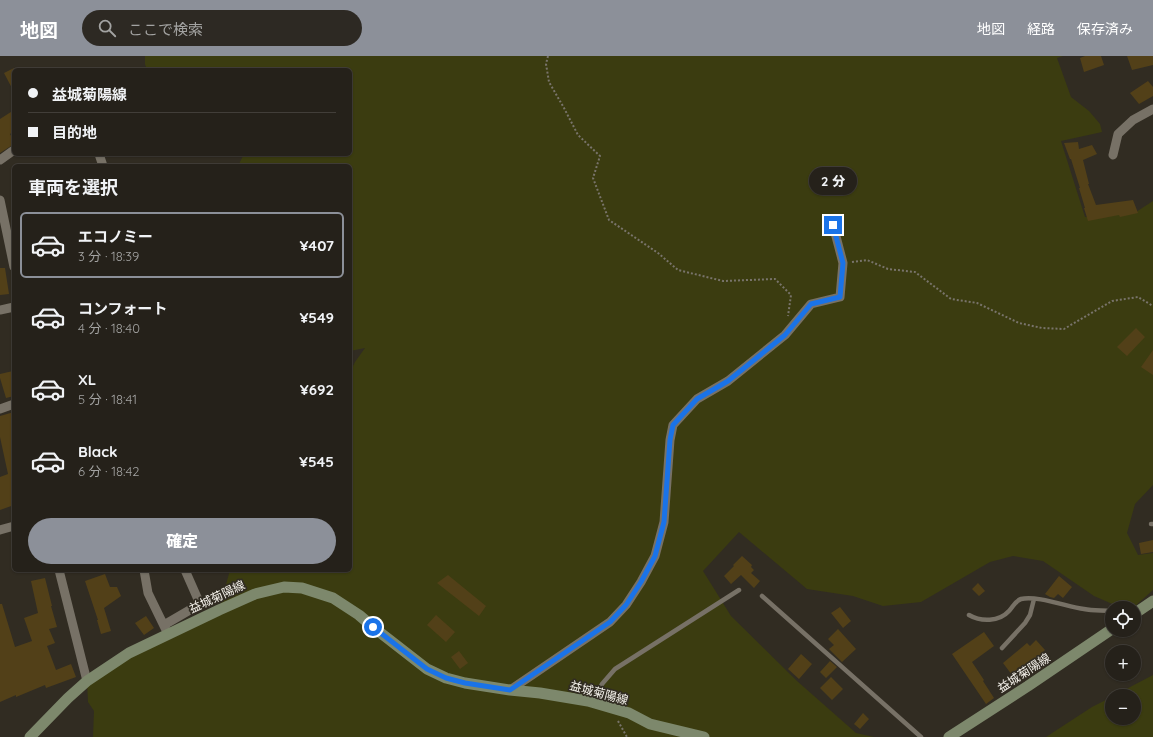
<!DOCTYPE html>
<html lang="ja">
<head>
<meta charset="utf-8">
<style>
  body { margin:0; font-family:Quicksand,"Noto Sans JP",sans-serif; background:#2d2923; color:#f1f3f6; height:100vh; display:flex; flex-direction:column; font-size:15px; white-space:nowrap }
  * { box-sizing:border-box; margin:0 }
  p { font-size:13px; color:#a3a3a2 }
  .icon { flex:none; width:22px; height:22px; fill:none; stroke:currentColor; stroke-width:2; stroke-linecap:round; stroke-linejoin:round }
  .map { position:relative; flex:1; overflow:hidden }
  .side { position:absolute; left:12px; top:108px; width:340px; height:408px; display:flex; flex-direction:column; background:#25211a; border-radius:6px; box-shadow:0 1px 3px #0004,0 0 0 1px #423e39 }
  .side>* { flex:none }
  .top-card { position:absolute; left:12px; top:12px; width:340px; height:88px; border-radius:6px; box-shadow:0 1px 3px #0004,0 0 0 1px #423e39; display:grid; align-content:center; height:88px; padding:0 16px; background:#25211a }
  .fabs { position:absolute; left:1105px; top:545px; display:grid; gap:8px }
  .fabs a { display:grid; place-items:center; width:36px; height:36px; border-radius:50%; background:#25211a; box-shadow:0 1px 3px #0004,0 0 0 1px #423e39; font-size:20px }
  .end { position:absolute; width:18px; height:18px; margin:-9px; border:5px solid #1a73e8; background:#fff; box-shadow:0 0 0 2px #fff }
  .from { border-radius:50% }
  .bubble { position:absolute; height:28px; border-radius:14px; background:#25211a; box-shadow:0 1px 3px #0004,0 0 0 1px #423e39; font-size:13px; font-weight:800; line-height:28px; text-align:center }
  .top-card b { display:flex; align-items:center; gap:14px; height:38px; font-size:15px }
  .top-card b+b { border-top:1px solid #423e39 }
  .top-card i { width:10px; height:10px; background:#f1f3f6 }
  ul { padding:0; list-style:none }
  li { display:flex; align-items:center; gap:12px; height:66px; margin:0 8px 6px; padding:0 8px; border:2px solid transparent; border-radius:6px }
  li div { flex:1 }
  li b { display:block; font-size:15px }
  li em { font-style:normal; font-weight:800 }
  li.current { border-color:#8c9099 }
  li>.icon { width:36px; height:36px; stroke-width:1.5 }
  h2 { padding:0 16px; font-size:18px; line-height:48px }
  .cta { display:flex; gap:8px; margin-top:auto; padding:8px 16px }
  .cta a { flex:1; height:46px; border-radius:24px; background:#8c9099; color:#fff; font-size:16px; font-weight:800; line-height:46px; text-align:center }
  header { display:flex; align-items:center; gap:24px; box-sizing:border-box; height:56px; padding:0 20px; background:#8c9099; color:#fff }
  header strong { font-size:19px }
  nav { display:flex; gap:22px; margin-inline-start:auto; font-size:14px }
  .search { width:280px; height:36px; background:#2d2923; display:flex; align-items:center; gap:10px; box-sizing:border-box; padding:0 14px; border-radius:22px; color:#a3a3a2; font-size:15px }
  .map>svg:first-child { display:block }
  .green { fill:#3b3c10 }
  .building { fill:#524018 }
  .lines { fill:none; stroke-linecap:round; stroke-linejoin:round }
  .path { stroke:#79746b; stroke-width:2; stroke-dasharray:2 2; stroke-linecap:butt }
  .service { stroke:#777166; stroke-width:4.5 }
  .minor { stroke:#777166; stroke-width:9 }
  .secondary { stroke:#7d886c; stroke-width:11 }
  .route { stroke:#1a73e8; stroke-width:5 }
  .labels { text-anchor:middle; stroke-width:3.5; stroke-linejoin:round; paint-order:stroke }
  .street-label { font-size:12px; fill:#f5f2eb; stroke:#312c22 }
</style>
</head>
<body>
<header>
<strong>地図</strong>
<div class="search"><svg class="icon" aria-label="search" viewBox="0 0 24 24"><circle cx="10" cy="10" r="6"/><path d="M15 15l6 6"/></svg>ここで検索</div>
<nav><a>地図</a><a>経路</a><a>保存済み</a></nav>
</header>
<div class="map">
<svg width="1153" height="681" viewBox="0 0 1153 681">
  <rect width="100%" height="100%" fill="#312c22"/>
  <!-- green -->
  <path class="green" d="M145,0H1063L1057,2L1071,41L1089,55L1100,68L1102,76L1061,85L1085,161L1136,156L1153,145V429L1135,448L1127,477L1138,499L1153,497V534L1134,551L1117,550L1094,540L1043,505L1013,500L990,506L921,546L883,550L853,540L807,533L739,476L703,515L731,560L797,625L856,677L874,681H93L94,655L88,646L87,625L219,554L230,514H350V317L355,306L365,292L350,295V110H238L244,98H350V14H147L145,8Z
    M1153,619V681H1046L1092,651L1112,641V662H1134V640H1113Z"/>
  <!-- building -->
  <path class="building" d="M1085,0H1101L1104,9L1084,16L1080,2Z
    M1127,0H1153V9L1132,14Z
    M14,12V36L4,17Z
    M1148,25L1153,31V40L1139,48L1130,37Z
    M14,54V75L10,78L14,85V88L0,97V63Z
    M1078,86L1079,93L1092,89L1097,98L1083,104L1089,128H1088L1096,149L1133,144L1138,157L1120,161L1119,159L1088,165L1084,152H1085L1079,132H1080L1071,103H1070L1064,87Z
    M0,212H5L9,238L0,239Z
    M1136,272L1145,281L1127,300L1117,291Z
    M1153,294V319L1141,311Z
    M13,315L14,320V340L6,342L0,322V318Z
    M14,356V449L0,454V421L8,418L0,381V360Z
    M1153,484V496L1141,498L1139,487Z
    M742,500L752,509L751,511L754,514L751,517L760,525L754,532L741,519L731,528L724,520L734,510L733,509Z
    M105,518L110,531H117L121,540L104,552L111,575L101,578L97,564H98L85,525Z
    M448,519L486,550L479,560L437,527Z
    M1059,520L1072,531L1063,542L1058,538L1054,542L1050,541L1045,538Z
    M45,522L52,550H51L57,571L49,573L55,587L47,590L56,614L71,608L76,621L46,632L45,629L16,641V639L0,646V548H2L15,591L32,585L24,562L38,557L31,525Z
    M978,527L985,535L979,540L972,533Z
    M840,551L851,565L843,572L831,557Z
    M436,559L455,576L446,586L427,569Z
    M146,560L154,572L144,579L135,567Z
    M838,573L856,593L842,606L829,593L834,589L828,583Z
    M984,576L994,590L972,606L984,624L983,625L994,642L986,648L952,598Z
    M1036,584L1045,594L1039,600L1046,610L1035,617L1030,611L1015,623L1003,607L1027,587L1030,590Z
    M459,595L468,607L460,613L451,601Z
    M801,598L812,608L799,623L788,613Z
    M830,605L837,611L826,622L820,616Z
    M831,621L843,633L832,644L820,632Z
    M863,657L869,663L860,673L854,668Z"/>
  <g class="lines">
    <!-- path -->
    <path class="path" d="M548,0L546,8L549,26L564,52L578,79L600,100L593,122L609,164L658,197L678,214L723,225L775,223L791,239L788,260
      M852,206L867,204L888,213L915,216L951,243L977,247L1019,267L1042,272L1064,273L1112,245L1138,241L1153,250
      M618,665L627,681"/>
    <!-- service -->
    <path class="service" d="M1151,468H1153
      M762,540L921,681
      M969,559C981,566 999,566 1009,555C1013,551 1015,545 1021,543C1037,539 1068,551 1084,553C1093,555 1103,554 1112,555
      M1002,592L1025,567L1030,559L1034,543
      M593,646L602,628L615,613L739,534"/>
    <!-- minor -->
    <path class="minor" d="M99,98L103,110
      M1113,99L1118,78L1133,64L1153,53
      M0,104L14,94
      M0,144L14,211
      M0,254L14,251
      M0,353L14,348
      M0,474L14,470
      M59,514L87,625
      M144,514L148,537L166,574
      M164,569L200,548L185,514
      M510,634L610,566L626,549L641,526L655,500L664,466L670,384L673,369L697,343L728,325L785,279L811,248L840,241L843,207L833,169"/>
    <!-- secondary -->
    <path class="secondary" d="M1134,558L1153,545
      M30,681L68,642L87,625L129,597L219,554L255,538L284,531L302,532L333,542L359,559L373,571L427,613L446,622L465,627L510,634L540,637L588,645L629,657L650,668L704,681
      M949,681L1028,630L1112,573"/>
  </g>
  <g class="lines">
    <!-- route -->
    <path class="route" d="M373,571L427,613L446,622L465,627L510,634L610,566L626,549L641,526L655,500L664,466L670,384L673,369L697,343L728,325L785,279L811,248L840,241L843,207L833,169"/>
  </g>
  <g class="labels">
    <!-- street labels -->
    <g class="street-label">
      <text transform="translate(217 541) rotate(-25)" y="4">益城菊陽線</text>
      <text transform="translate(1024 617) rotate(-33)" y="4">益城菊陽線</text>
      <text transform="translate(599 637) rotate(15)" y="4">益城菊陽線</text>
    </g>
  </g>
</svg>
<div class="fabs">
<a><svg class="icon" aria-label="locate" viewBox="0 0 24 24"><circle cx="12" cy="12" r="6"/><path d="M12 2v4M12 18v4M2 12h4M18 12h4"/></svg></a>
<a>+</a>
<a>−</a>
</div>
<i class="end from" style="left:373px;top:571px"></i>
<i class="end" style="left:833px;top:169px"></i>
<div class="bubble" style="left:809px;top:111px;width:48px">2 分</div>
<div class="top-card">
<b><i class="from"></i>益城菊陽線</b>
<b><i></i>目的地</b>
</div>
<section class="side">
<h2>車両を選択</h2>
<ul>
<li class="current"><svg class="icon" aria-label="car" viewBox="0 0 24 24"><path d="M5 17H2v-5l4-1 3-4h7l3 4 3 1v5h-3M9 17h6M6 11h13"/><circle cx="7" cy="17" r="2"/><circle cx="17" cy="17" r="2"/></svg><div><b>エコノミー</b><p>3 分 · 18:39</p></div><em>¥407</em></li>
<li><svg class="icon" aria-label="car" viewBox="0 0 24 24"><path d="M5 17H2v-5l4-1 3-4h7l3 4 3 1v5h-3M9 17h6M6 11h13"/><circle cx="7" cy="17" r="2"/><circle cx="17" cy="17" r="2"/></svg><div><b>コンフォート</b><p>4 分 · 18:40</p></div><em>¥549</em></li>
<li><svg class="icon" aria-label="car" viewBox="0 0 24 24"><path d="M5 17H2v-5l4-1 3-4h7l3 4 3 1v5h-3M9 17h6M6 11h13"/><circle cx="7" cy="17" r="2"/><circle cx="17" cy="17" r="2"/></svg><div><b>XL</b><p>5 分 · 18:41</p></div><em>¥692</em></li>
<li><svg class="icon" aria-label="car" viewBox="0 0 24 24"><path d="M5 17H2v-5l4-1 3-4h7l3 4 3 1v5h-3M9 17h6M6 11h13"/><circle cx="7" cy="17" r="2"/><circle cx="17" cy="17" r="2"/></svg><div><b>Black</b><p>6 分 · 18:42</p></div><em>¥545</em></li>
</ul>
<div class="cta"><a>確定</a></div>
</section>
</div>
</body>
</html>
